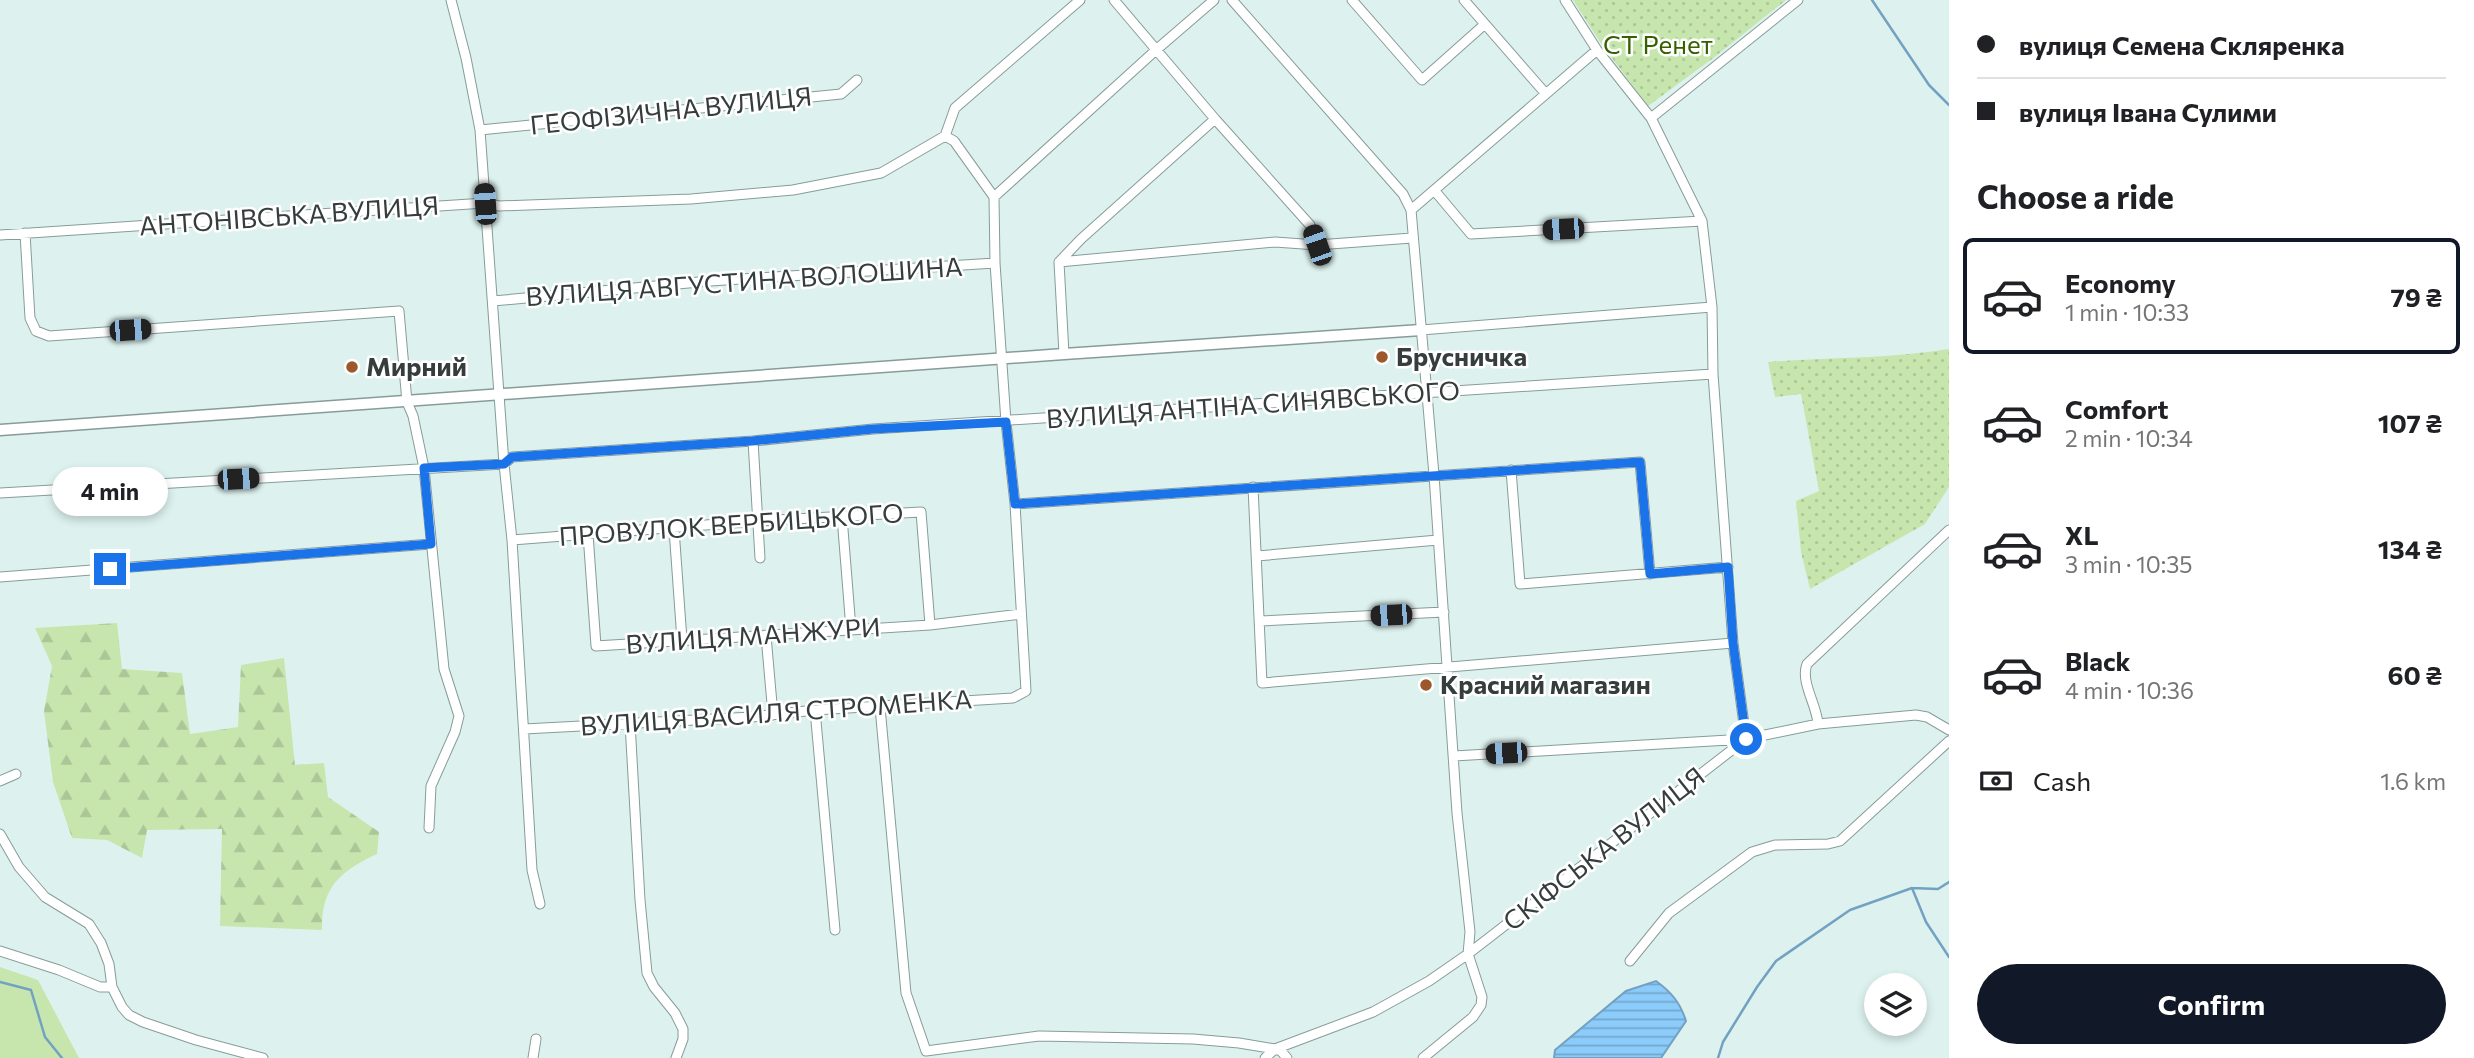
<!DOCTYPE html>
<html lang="en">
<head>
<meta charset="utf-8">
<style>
  body { margin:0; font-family:Commissioner,sans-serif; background:#f6f6f6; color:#202124; height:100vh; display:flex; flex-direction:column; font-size:26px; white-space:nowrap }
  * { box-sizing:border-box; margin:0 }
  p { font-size:23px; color:#757577 }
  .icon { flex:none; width:38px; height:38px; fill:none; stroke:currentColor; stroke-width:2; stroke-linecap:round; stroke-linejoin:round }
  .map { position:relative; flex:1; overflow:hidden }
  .details { display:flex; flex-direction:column; background:#fff; width:525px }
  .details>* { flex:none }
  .top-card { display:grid; align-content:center; height:154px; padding:0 28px; background:#fff }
  .controls { position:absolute; left:1864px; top:973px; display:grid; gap:14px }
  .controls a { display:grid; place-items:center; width:63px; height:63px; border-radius:50%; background:#fff; box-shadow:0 4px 10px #0003; font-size:35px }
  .end { position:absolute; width:32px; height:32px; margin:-16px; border:9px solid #1a73e8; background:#fff; box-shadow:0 0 0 4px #fff }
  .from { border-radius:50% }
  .bubble { position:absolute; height:49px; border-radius:24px; background:#fff; box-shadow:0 4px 10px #0003; font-size:23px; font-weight:700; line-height:49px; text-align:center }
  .car { position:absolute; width:21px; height:42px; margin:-21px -10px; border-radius:9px; box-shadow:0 0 5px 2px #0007; background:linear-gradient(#222 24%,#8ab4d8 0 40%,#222 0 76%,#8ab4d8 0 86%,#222 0) }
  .top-card b { display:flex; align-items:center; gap:24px; height:66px; font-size:26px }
  .top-card b+b { border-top:2px solid #e0e0e0 }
  .top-card i { width:18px; height:18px; background:#202124 }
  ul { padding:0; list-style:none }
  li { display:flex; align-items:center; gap:21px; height:116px; margin:0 14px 10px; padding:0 14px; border:4px solid transparent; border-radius:10px }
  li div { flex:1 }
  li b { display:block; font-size:26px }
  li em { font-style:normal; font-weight:700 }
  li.on { border-color:#111827 }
  li>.icon { width:63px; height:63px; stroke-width:1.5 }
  h2 { padding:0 28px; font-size:32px; line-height:84px }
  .pay { display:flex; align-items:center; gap:18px; height:77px; padding:0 28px; font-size:26px }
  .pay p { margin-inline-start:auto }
  .action { display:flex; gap:14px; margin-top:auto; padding:14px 28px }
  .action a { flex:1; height:80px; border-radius:42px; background:#111827; color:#fff; font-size:28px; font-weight:700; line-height:80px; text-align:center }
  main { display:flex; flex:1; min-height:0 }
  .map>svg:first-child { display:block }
  .grass { fill:#c6e6ae }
  .forest { fill:url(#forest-firs) }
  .park { fill:url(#park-dots) }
  .water { fill:url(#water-rules); stroke:#72a1c2; stroke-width:2 }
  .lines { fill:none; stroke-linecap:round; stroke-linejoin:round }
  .stream { stroke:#72a1c2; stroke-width:2.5 }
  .minor-casing { stroke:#879c99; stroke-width:11 }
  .tertiary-casing { stroke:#879c99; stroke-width:13 }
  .minor { stroke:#fff; stroke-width:9 }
  .tertiary { stroke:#fff; stroke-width:10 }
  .route { stroke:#1a73e8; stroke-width:9 }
  .poi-dot { fill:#9c572c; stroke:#fff; stroke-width:2.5 }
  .labels { text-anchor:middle; stroke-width:5; stroke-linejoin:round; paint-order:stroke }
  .park-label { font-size:26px; fill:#376000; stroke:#fff }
  .street-label { font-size:26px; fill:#353e3d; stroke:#fff }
  .poi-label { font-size:26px; font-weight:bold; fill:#353e3d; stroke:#fff; text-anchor:start }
</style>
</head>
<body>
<main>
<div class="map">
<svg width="1949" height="1058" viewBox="0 0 1949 1058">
  <defs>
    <pattern id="forest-firs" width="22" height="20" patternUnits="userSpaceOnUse" patternTransform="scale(1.75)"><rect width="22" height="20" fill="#c6e6ae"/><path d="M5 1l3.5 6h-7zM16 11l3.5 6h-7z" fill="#abc697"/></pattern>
    <pattern id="park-dots" width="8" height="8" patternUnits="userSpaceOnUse" patternTransform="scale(1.75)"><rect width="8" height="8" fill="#c6e6ae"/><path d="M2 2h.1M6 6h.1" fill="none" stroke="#abc697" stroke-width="1.8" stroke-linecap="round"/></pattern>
    <pattern id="water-rules" width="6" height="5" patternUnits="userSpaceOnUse" patternTransform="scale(1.75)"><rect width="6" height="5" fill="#8cccfb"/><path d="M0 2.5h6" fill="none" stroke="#73a7cc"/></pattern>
  </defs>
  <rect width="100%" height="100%" fill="#ddf2ef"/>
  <!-- grass -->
  <path class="grass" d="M0,967L38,980L79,1058H0Z"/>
  <!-- forest -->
  <path class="forest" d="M117,623L122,669L182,673L190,734L238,727L241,665L284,658L295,765L324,763L328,797L379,832L377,854C340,871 321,888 322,930L220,926L222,829L147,830L142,858L107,840L72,838L53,782L44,711L52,666L35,628Z"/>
  <!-- park -->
  <path class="park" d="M1573,0H1786L1712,59L1648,106L1602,45Z
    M1949,349V487L1925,524L1810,589L1801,552L1796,501L1819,491L1801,394L1775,397L1768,362C1828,357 1889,359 1949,349Z"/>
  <!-- water -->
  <path class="water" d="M1656,981C1671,992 1680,1002 1686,1021L1661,1058H1554L1555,1050L1626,991Z"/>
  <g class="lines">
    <!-- stream -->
    <path class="stream" d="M1872,0L1929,85L1949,105
      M1912,888L1926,922L1949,957
      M0,982L31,990L45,1037L62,1058
      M1718,1058L1723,1042L1757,987L1776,961L1850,910L1912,888L1938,889L1949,882"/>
    <defs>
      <path id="minor" d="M451,0L466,58L480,130L504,464L512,540L532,870L540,904
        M1114,0L1215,119L1310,225L1317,245
        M1232,0L1403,194L1411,210L1434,475L1457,813L1470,932L1468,954L1482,997L1481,1005L1473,1017L1423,1058
        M1352,0L1422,80L1485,24
        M1464,0L1546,94
        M1565,0L1597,50L1651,118L1702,221L1712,307L1713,374L1733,643L1746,739
        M1651,118L1798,0
        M480,130L841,94L857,80
        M945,136L955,108L1080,0
        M1434,190L1471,234L1702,221
        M994,197L1156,50L1214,0
        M1411,210L1597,50
        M25,233L30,318L36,331L49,336L399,311L407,402L413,416L424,468L444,669L459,716L455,732L431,786L429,828
        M0,235L485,203L499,206L691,199L793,190L881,173L945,136
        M1059,262L1275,242L1317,245L1412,238
        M493,301L710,281L995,263
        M1421,330L1712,307
        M1064,354L1059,262L1081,239L1215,119
        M753,441L760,558
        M1511,470L1520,584L1728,567
        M1253,487L1262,683L1733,643
        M0,493L504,464L512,457L753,441L873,429L1713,374
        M1015,504L1640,462L1650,574
        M842,517L851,629
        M674,529L682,640
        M588,534L596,646L930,625L1021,614
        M512,540L757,521L921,512L930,625
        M1257,556L1438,540
        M0,577L431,544
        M1260,621L1444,612
        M766,636L773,715
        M880,707L906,993L926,1051L1039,1036L1193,1039L1239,1043L1275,1049L1373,1012L1429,981L1468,954L1746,739L1818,724L1916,715L1927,717L1949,730
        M815,710L835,930
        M630,723L640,900L647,973L654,987L675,1013L683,1029V1039L676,1058
        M1818,724C1817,705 1800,682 1807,664L1949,530
        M524,729L752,717L815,710L1013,698L1026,691L1015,504L1006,422L995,263L994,197L954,141L945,136
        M1454,756L1746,739
        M0,781L16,774
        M0,834L19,867L45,897L89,924L101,943L109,964L112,987L122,1007L129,1015L143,1022L196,1040L263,1058
        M0,951L59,970L100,987H112
        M1630,961L1669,913L1752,852L1775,845L1828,844L1840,841L1949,741
        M533,1058L536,1039
        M1265,1058L1275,1049L1281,1051L1287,1058"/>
      <path id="tertiary" d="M0,430L1064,354L1421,330"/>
    </defs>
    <!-- minor casing -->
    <use href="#minor" class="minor-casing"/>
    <!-- tertiary casing -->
    <use href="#tertiary" class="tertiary-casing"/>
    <!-- minor -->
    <use href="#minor" class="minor"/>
    <!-- tertiary -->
    <use href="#tertiary" class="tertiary"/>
  </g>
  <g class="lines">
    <!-- route -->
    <path class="route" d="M110,569L431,544L424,468L504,464L512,457L752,441L873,429L1006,422L1015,504L1640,462L1650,574L1728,567L1733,643L1746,739"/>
  </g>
  <!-- markers -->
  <g class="poi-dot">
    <circle cx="1382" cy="357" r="7"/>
    <circle cx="352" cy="367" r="7"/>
    <circle cx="1426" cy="685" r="7"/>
  </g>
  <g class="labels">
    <!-- park labels -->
    <g class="park-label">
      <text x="1658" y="54">СТ Ренет</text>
    </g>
    <!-- street labels -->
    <g class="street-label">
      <text transform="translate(671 111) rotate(-6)" y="9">ГЕОФІЗИЧНА ВУЛИЦЯ</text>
      <text transform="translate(289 216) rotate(-4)" y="9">АНТОНІВСЬКА ВУЛИЦЯ</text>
      <text transform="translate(744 282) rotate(-4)" y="9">ВУЛИЦЯ АВГУСТИНА ВОЛОШИНА</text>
      <text transform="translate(1253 405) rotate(-4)" y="9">ВУЛИЦЯ АНТІНА СИНЯВСЬКОГО</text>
      <text transform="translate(731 525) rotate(-4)" y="9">ПРОВУЛОК ВЕРБИЦЬКОГО</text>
      <text transform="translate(753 636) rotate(-4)" y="9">ВУЛИЦЯ МАНЖУРИ</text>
      <text transform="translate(776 713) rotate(-4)" y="9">ВУЛИЦЯ ВАСИЛЯ СТРОМЕНКА</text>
      <text transform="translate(1604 849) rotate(-38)" y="9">СКІФСЬКА ВУЛИЦЯ</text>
    </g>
    <!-- poi labels -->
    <g class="poi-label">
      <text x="1396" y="366">Брусничка</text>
      <text x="366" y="376">Мирний</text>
      <text x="1440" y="694">Красний магазин</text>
    </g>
  </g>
</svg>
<div class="controls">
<a><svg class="icon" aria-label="layers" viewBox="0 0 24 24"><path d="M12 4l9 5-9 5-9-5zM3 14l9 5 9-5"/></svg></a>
</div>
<i class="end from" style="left:1746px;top:739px"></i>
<i class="end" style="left:110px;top:569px"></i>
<div class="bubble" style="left:52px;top:467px;width:116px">4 min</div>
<i class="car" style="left:485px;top:204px;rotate:356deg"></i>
<i class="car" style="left:1563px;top:229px;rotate:267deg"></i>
<i class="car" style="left:1317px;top:245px;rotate:341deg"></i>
<i class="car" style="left:130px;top:330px;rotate:86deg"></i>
<i class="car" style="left:238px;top:479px;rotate:87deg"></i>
<i class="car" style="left:1391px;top:615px;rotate:267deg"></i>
<i class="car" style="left:1506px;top:753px;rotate:267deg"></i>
</div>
<section class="details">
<div class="top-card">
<b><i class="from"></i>вулиця Семена Скляренка</b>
<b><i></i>вулиця Івана Сулими</b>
</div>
<h2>Choose a ride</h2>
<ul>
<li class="on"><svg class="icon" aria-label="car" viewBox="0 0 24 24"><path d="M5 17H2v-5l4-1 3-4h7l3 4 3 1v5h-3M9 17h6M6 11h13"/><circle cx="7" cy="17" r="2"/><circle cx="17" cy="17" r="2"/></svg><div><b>Economy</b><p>1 min · 10:33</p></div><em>79 ₴</em></li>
<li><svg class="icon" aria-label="car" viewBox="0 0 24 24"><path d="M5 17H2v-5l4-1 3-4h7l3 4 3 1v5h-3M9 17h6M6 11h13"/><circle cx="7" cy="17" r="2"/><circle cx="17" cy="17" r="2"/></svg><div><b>Comfort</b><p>2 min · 10:34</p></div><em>107 ₴</em></li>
<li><svg class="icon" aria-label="car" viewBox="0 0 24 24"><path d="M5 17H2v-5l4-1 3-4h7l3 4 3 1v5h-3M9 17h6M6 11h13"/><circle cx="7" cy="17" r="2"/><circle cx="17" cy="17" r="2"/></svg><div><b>XL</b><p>3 min · 10:35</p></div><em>134 ₴</em></li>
<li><svg class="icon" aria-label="car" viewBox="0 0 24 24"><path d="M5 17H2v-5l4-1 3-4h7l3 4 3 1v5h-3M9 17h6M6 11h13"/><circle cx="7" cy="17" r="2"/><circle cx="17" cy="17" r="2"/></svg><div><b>Black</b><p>4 min · 10:36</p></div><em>60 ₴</em></li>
</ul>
<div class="pay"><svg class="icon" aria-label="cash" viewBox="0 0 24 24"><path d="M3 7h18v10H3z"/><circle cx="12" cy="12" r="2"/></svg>Cash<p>1.6 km</p></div>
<div class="action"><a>Confirm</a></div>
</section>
</main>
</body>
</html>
